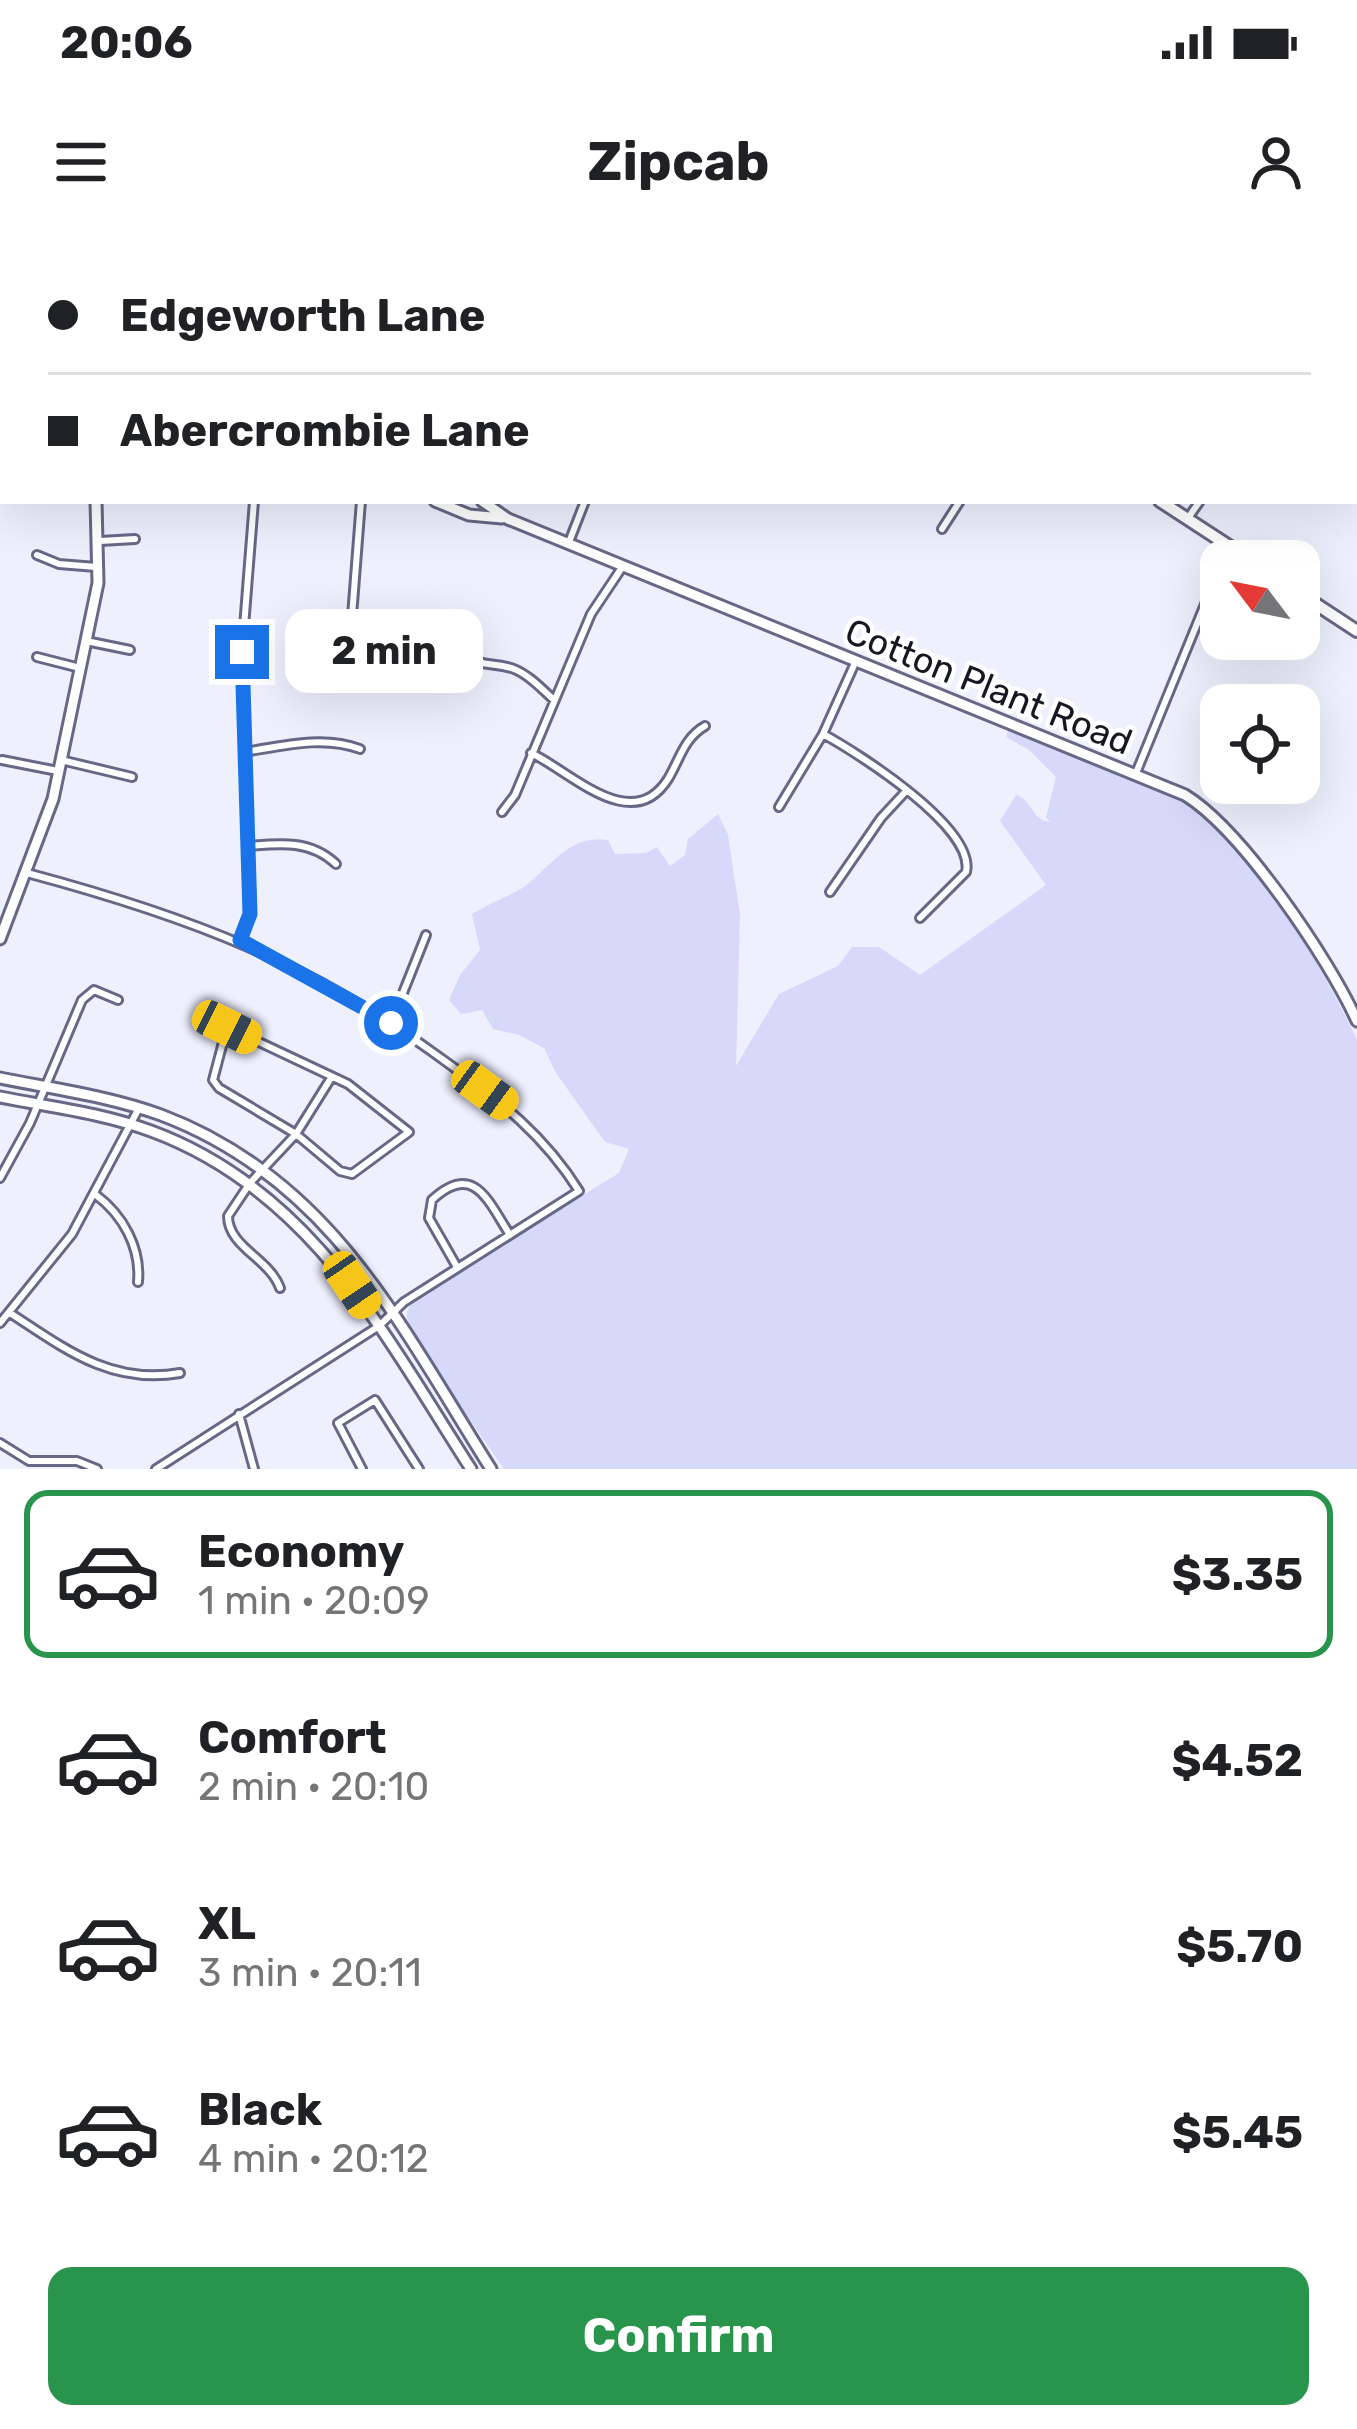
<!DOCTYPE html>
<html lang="en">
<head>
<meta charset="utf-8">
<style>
  body { margin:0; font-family:Rubik,sans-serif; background:#f2f2f2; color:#202124; height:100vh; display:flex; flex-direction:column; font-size:45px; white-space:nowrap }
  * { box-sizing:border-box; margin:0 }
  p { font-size:39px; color:#757577 }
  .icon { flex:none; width:66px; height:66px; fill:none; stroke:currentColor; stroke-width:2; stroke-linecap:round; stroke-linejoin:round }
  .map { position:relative; height:1229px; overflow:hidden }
  .details { display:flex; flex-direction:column; background:#fff; flex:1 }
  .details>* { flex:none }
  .banner { position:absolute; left:0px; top:0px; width:1359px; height:264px; box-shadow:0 12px 48px #0002; display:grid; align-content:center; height:264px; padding:0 48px; background:#fff }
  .needle { width:78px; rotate:302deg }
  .fabs { position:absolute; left:1200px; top:300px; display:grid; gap:24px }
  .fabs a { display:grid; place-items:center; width:120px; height:120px; border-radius:24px; background:#fff; box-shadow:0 12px 48px #0002; font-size:60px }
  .end { position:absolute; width:54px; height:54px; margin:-27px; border:15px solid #1a73e8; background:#fff; box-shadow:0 0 0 6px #fff }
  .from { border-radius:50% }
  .bubble { position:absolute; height:84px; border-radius:24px; background:#fff; box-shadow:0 12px 48px #0002; font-size:39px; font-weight:700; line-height:84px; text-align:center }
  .car { position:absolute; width:36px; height:72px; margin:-36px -18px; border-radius:15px; box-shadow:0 0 9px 3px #0007; background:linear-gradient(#f5c518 24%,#345 0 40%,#f5c518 0 76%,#345 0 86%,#f5c518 0) }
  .banner b { display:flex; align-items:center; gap:42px; height:114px; font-size:45px }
  .banner b+b { border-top:3px solid #e0e0e0 }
  .banner i { width:30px; height:30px; background:#202124 }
  ul { padding:21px 0 0; list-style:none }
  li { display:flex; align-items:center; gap:36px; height:168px; margin:0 24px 18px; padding:0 24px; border:6px solid transparent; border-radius:24px }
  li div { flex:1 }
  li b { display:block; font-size:45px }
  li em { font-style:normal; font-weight:700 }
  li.current { border-color:#28944c }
  li>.icon { width:108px; height:108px; stroke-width:1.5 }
  .cta { display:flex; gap:24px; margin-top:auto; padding:24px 48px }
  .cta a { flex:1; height:138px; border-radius:24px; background:#28944c; color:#fff; font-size:48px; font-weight:700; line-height:138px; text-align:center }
  .status { display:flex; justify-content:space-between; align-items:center; height:84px; padding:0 60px; background:#fff; direction:ltr }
  .status svg { height:33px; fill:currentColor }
  header { display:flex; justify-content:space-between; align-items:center; height:156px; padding:0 48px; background:#fff; font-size:54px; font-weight:700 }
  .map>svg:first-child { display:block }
  .green { fill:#d7d9fa }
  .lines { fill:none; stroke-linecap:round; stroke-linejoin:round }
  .minor-casing { stroke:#666886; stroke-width:12 }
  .tertiary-casing { stroke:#666886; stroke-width:15 }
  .primary-casing { stroke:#666886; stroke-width:16 }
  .minor { stroke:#fff; stroke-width:6 }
  .tertiary { stroke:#fff; stroke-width:9 }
  .primary { stroke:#fff; stroke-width:10 }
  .route { stroke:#1a73e8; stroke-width:15 }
  .labels { text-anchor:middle; stroke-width:9; stroke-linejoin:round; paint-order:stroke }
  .street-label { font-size:36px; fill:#161723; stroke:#fff }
</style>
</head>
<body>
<div class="status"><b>20:06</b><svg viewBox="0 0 49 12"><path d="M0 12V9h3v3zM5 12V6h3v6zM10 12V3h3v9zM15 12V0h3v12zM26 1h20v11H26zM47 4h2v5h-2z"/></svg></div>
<header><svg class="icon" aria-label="menu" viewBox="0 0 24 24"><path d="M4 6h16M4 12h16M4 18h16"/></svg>Zipcab<svg class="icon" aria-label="person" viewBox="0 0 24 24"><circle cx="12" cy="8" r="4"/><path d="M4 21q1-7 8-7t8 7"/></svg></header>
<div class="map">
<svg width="1357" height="1229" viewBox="0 0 1357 1229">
  <rect width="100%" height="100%" fill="#eff0fe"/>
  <!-- green -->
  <path class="green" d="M1009,487C1067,512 1133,531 1186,564C1251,603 1325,731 1357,800V1229H504C487,1203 411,1099 407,1077C405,1068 415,1061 421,1054L619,933L629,909L605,902L556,833L544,808L519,795L493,789L482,770L461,774L449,760L460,735L480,710L472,674C487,665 501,659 517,651C546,636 564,593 608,600L615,614L646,613L657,607L670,626L685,615L688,599L718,574L728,595L740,675L736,826L779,754L838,726L852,707H879L920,735L1046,645L1000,581L1016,555C1033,560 1031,580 1050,582L1046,577L1056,537L1029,510L1006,497Z"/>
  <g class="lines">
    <defs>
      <path id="minor" d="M1079,0L1083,3
        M1139,0L1144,3
        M1200,0L1205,3
        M1259,0L1261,3
        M1297,0L1298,3
        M1327,0L1335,3
        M577,3L578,0
        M995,3L997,0
        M1107,3L1109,0
        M1229,3L1231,0
        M1356,10L1357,11
        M1356,47H1357
        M1188,278L1200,261
        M942,289L960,261
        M100,301L135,299
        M569,302L585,261
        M37,315L59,324L96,327
        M351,389L361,261
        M466,395C466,433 488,419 514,429C529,435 542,449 554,460
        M86,401L130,410
        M37,417L80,428
        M823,494C858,513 976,588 966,632L920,678
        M244,512C282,506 323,495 360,509
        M531,513C571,532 632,596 668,539C680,519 684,498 705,486
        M2,520L58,531
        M61,520L132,537
        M1136,533L1221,325
        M779,567L823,494L855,423
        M502,572L515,555L591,374L623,326
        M248,606C281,603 311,600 336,624
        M27,633C188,676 313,723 449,824C501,862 544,895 579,951L404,1062L379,1086L156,1229
        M830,652L881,578L907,550
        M240,700L251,674L242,412L254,261
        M391,783L426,695
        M227,787L348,844L409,892L352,934L340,931L296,894L219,848L213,840Z
        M0,938L30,883L82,760L94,750L118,760
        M96,955C123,975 141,1008 138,1042
        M457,1027L429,978L432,960C474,921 488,961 510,995
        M280,1048C270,1019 228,1007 228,976L250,943L296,894L331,838
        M10,1073C65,1109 111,1145 180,1133
        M0,1083L72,994L139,868
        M239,1174L254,1229
        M0,1203L29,1221H77L97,1229
        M362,1229L338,1183L375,1160L419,1229"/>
      <path id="tertiary" d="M166,3L167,0
        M0,105L3,104
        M435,261L469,275L502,278
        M482,261L508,279L1185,555C1242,590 1329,719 1357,781
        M0,699L53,559L98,343L96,261
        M0,838C54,849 109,856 161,875C331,939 400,1085 491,1229
        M0,857C51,867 102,873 151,891C311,950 384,1094 471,1229"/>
      <path id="primary" d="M761,0L766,3
        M1160,261L1252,321
        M1299,353L1357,391"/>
    </defs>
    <!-- minor casing -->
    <use href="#minor" class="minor-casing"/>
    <!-- tertiary casing -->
    <use href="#tertiary" class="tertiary-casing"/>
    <!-- primary casing -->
    <use href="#primary" class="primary-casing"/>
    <!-- minor -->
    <use href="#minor" class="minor"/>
    <!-- tertiary -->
    <use href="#tertiary" class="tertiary"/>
    <!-- primary -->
    <use href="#primary" class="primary"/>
  </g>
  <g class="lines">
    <!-- route -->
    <path class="route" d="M242,412L250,674L240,700L391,783"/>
  </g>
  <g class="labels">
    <!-- street labels -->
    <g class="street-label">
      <text transform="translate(989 446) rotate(22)" y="13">Cotton Plant Road</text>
    </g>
  </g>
</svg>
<div class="fabs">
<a><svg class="needle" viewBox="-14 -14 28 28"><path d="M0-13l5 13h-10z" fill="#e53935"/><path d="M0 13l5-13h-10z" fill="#757577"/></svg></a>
<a><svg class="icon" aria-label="locate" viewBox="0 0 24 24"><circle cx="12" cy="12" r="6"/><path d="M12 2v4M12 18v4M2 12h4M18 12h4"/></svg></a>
</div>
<i class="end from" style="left:391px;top:783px"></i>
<i class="end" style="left:242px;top:412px"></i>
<div class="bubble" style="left:285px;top:369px;width:198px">2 min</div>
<i class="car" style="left:227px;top:787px;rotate:116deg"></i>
<i class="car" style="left:485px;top:850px;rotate:126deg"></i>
<i class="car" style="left:352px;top:1045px;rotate:146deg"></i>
<div class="banner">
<b><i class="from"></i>Edgeworth Lane</b>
<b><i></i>Abercrombie Lane</b>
</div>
</div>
<section class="details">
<ul>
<li class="current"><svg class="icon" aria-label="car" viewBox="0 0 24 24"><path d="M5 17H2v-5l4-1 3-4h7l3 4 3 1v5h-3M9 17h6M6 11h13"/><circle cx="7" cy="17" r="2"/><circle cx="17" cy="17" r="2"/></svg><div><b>Economy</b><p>1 min · 20:09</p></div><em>$3.35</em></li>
<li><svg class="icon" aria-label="car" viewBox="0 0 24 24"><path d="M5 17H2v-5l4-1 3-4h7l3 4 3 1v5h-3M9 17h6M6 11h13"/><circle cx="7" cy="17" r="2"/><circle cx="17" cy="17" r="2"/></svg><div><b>Comfort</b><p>2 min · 20:10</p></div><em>$4.52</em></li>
<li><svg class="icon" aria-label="car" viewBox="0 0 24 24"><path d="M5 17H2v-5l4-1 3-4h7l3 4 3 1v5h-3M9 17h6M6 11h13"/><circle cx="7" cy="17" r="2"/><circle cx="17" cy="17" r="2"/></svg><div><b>XL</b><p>3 min · 20:11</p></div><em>$5.70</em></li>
<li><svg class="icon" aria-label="car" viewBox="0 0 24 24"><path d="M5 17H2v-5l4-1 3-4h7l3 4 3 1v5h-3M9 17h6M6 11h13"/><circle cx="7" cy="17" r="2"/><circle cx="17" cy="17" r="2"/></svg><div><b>Black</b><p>4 min · 20:12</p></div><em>$5.45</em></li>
</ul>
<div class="cta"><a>Confirm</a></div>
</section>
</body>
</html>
